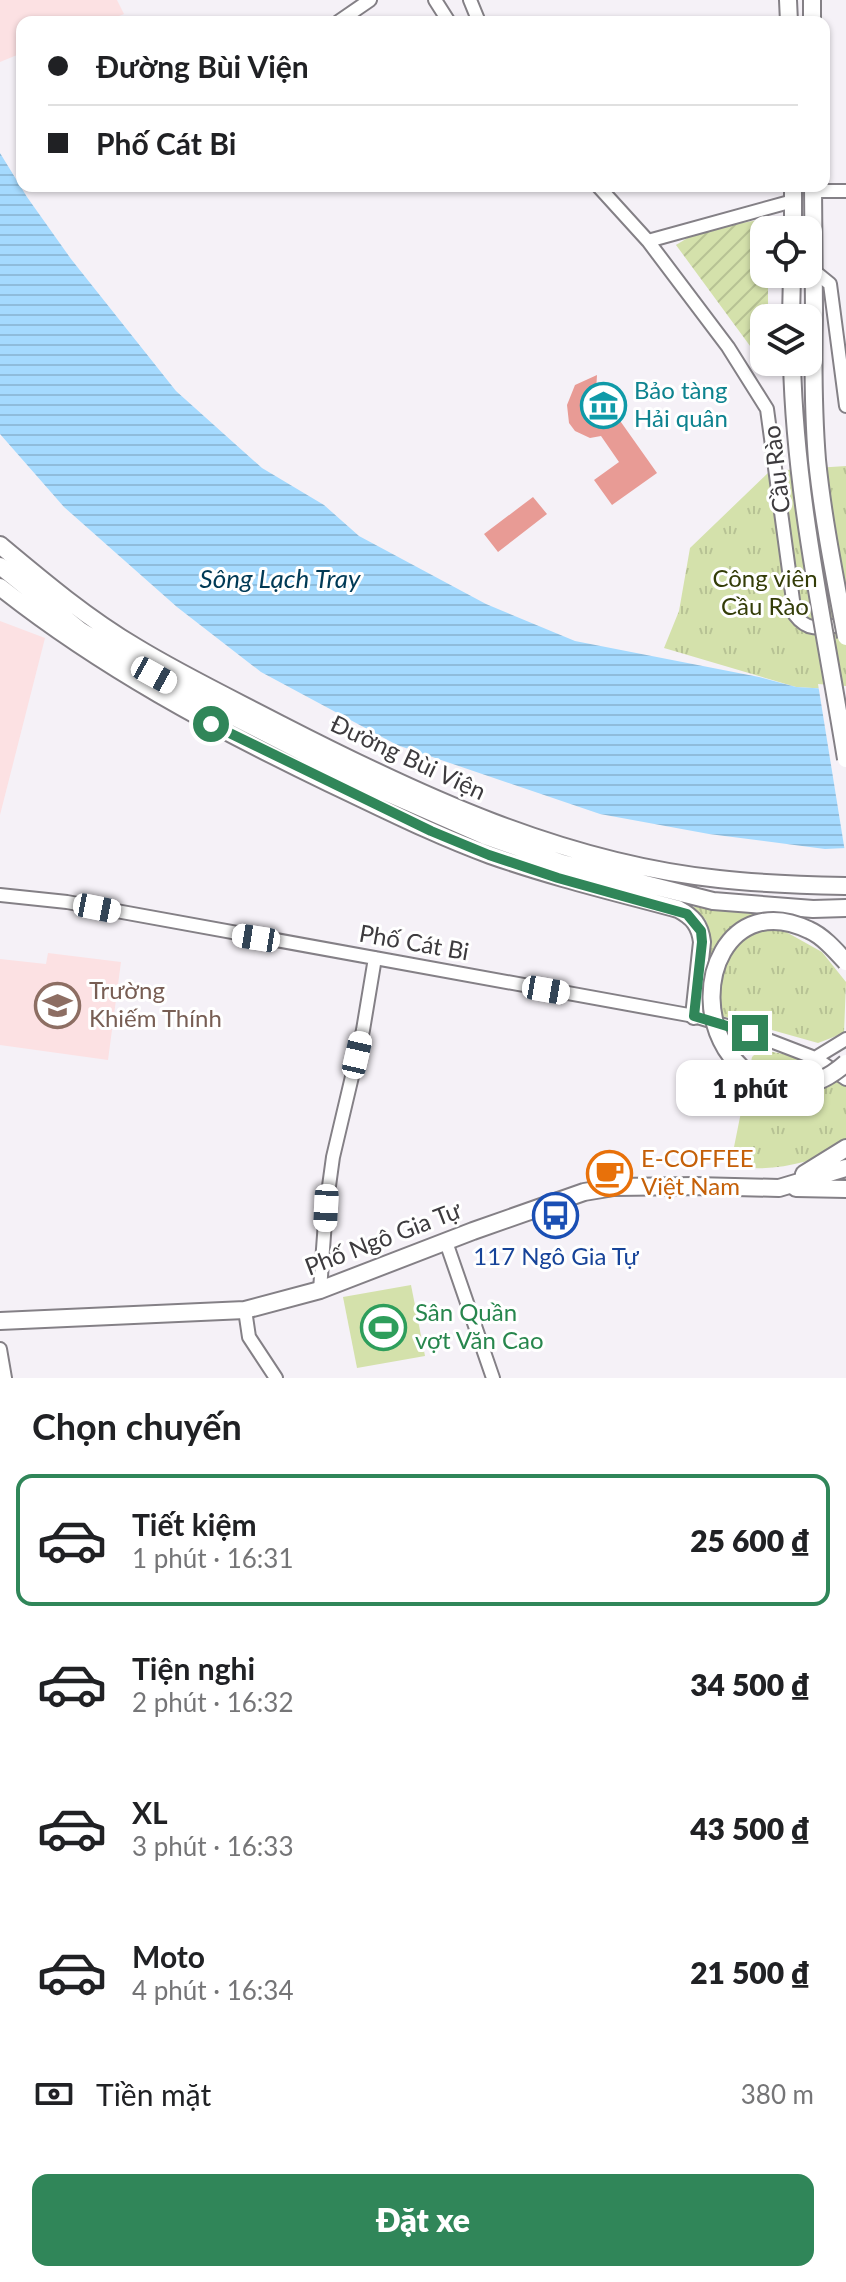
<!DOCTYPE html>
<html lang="vi">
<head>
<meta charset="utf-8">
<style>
  body { margin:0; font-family:Lato,sans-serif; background:#f6f6f6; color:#202124; height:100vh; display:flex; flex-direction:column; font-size:30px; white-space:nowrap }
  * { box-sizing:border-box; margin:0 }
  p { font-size:26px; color:#757577 }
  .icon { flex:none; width:44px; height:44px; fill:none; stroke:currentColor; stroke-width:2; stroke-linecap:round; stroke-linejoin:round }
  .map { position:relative; height:1378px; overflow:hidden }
  .sheet { display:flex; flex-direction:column; background:#fff; flex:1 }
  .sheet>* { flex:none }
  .guide { position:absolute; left:16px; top:16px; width:814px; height:176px; border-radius:16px; box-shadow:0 2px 6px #0004; display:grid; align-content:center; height:176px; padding:0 32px; background:#fff }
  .buttons { position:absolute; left:750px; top:216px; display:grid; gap:16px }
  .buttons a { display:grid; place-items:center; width:72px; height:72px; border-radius:16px; background:#fff; box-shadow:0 2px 6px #0004; font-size:40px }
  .end { position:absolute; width:36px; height:36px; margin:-18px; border:10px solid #308659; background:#fff; box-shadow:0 0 0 4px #fff }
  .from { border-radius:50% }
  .bubble { position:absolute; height:56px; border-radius:16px; background:#fff; box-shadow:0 2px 6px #0004; font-size:26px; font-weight:800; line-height:56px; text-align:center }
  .car { position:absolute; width:24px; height:48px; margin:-24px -12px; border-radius:10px; box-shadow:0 0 6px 2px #0007; background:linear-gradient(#fff 24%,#345 0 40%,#fff 0 76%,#345 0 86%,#fff 0) }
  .guide b { display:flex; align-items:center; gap:28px; height:76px; font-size:30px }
  .guide b+b { border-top:2px solid #e0e0e0 }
  .guide i { width:20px; height:20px; background:#202124 }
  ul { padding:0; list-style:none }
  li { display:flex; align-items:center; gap:24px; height:132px; margin:0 16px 12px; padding:0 16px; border:4px solid transparent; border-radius:16px }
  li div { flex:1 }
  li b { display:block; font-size:30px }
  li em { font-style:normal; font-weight:800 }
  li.active { border-color:#308659 }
  li>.icon { width:72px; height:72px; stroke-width:1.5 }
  h2 { padding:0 32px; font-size:36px; line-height:96px }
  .pay { display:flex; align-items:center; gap:20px; height:88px; padding:0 32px; font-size:30px }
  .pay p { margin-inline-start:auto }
  .cta { display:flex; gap:16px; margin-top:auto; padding:16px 32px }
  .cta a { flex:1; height:92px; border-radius:16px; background:#308659; color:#fff; font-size:32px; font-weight:800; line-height:92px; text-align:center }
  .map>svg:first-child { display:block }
  .education { fill:#fce1e3 }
  .grass { fill:#d4e1ab }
  .park { fill:url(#park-tufts) }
  .garden { fill:url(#garden-furrows) }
  .water { fill:url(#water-rules) }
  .pier { fill:#f5f1f7 }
  .building { fill:#e89b95 }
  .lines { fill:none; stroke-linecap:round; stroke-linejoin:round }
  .minor-casing { stroke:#848086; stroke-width:16 }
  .major-casing { stroke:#848086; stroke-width:20 }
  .minor { stroke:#fff; stroke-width:12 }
  .major { stroke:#fff; stroke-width:16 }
  .major-bridge-casing { stroke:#848086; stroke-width:20; stroke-linecap:butt }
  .major-bridge { stroke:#fff; stroke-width:16 }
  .route { stroke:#308659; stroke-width:10 }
  .labels { text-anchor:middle; stroke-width:6; stroke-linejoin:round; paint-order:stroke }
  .culture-label { font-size:24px; fill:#0d838f; stroke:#fff; text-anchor:start }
  .street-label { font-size:24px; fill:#3d3b3e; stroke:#fff }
  .park-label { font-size:24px; fill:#343d08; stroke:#fff }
  .education-label { font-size:24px; fill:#785e54; stroke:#fff; text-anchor:start }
  .food-label { font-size:24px; fill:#c56008; stroke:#fff; text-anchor:start }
  .transit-label { font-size:24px; fill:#164399; stroke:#fff }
  .leisure-label { font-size:24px; fill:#27864d; stroke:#fff; text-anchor:start }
  .water-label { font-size:26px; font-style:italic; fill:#003a56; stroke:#fff }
</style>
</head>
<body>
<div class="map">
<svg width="846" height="1378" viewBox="0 0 846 1378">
  <defs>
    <pattern id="park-tufts" width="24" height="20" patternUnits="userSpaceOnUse" patternTransform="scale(2)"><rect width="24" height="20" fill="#d4e1ab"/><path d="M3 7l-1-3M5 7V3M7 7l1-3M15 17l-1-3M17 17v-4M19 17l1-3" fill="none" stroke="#b7c294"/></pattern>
    <pattern id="garden-furrows" width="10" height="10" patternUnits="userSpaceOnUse" patternTransform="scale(2)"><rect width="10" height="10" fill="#d4e1ab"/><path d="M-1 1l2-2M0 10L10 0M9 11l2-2" fill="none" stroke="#b7c294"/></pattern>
    <pattern id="water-rules" width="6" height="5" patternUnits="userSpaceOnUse" patternTransform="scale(2)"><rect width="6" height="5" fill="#a5dafe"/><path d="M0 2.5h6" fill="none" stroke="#8fbcdb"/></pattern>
  </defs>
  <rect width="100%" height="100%" fill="#f5f1f7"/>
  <!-- education -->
  <path class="education" d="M0,0H117L124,14L104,22H22V53L0,62Z
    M0,621L45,638L0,815Z
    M48,953L121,962L108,1060L0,1045V959L46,964Z"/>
  <!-- grass -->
  <path class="grass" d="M411,1285L425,1356L357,1368L343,1297Z"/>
  <!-- park -->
  <path class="park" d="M846,466V690L796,687L664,648L679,611L690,548L770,471Z
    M687,906L761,913L788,933L822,952L846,982L844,1033L818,1043L708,1012L703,1007L711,941L706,920Z
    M758,1051C788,1051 821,1067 846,1082V1146C816,1161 775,1172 742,1167L734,1147L752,1057Z"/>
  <!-- garden -->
  <path class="garden" d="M758,220L769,229L764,230V274H768V318H764V362H767V369L676,245L699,231Z"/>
  <!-- water -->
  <path class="water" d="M0,153L27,197L71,259L176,391L262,468L324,505L359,536L486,604L575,641L759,677L796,687L846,690V848L825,849L709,834L600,814L397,745L261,672L177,607L64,507L0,434Z"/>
  <!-- pier -->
  <path class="pier" d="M818,684L846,686V852H845Z"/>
  <!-- building -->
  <path class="building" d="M597,375L595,408H611L657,473L612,505L594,480L619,462L601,436L590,438L575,431L569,423L567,405L575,385Z
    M533,497L547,514L498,552L484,534Z"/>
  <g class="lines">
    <defs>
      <path id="minor" d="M435,0L449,22
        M470,0L479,22
        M338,22L370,0
        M598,186L648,241L793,201
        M813,191H846
        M648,241L728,347L767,409L795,615C809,634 825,627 846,624
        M814,271L830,284L846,406
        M0,895L67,902L694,1016L750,1033L815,1058L846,1079
        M815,1058L846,1039
        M446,1242L493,1378
        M320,1290L326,1208L333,1157L363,1030L375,958
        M245,1310L249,1337L276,1378
        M0,1349L5,1378"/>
      <path id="major" d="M788,0L789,22
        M812,0V22
        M813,186L814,311
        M793,230V186
        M791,318L792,274
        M0,545C43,581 87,618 136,647C182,675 232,699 280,724C418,795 563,863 719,879C761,884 804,885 846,886
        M0,566L81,631L179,689L353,778L485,836L562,863L713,901L813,909L846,908
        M0,587C101,667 213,727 329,783C382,808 435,835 490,855C552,877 615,892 678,909C693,917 700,925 702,942L694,1016
        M804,1174L846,1148
        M796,1188L846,1189
        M0,1321L245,1310L320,1290L473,1231L584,1192L614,1187L695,1186L779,1188L846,1168"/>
    </defs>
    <!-- minor casing -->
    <use href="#minor" class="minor-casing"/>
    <!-- major casing -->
    <use href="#major" class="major-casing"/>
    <!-- minor -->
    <use href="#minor" class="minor"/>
    <!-- major -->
    <use href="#major" class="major"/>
    <defs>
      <path id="major-bridge" d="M814,311C813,361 813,410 817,460C823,519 835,578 846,637
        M792,362C795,495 825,628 846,759
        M846,962C836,951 823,936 809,930C728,891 688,987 726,1049C737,1066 753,1080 773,1085C801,1091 826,1081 846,1063"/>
    </defs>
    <!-- major-bridge casing -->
    <use href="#major-bridge" class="major-bridge-casing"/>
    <!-- major-bridge -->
    <use href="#major-bridge" class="major-bridge"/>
  </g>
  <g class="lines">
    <!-- route -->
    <path class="route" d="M211,724L431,831L489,855L558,878L687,914L701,931L702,942L694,1016L750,1033"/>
  </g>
  <!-- icons -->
  <defs>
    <symbol id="museum-ring" viewBox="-11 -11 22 22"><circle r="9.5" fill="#fff" stroke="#0f9aa8" stroke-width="1.5"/><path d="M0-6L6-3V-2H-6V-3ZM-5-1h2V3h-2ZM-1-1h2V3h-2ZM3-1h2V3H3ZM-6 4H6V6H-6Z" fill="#0f9aa8"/></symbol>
    <symbol id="school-ring" viewBox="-11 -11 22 22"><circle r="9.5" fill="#fff" stroke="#8d6e63" stroke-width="1.5"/><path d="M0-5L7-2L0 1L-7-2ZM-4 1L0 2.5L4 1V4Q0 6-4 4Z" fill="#8d6e63"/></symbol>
    <symbol id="cafe-ring" viewBox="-11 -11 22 22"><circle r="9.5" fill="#fff" stroke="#e8710a" stroke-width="1.5"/><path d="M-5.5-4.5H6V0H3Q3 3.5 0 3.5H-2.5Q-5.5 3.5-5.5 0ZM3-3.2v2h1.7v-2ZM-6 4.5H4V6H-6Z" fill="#e8710a"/></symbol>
    <symbol id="bus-ring" viewBox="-11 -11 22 22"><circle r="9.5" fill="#fff" stroke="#1a4fb4" stroke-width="1.5"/><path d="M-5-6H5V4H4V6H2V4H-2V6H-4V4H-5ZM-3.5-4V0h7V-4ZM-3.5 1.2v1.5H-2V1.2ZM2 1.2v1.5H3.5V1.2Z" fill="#1a4fb4"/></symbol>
    <symbol id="stadium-ring" viewBox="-11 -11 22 22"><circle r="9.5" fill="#fff" stroke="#2e9e5b" stroke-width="1.5"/><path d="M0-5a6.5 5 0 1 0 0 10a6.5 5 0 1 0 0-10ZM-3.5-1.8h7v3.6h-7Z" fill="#2e9e5b"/></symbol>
  </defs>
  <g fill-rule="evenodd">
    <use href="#museum-ring" x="578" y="380" width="51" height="51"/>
    <use href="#school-ring" x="32" y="980" width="51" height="51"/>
    <use href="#cafe-ring" x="584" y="1148" width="51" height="51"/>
    <use href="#bus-ring" x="530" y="1190" width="51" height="51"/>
    <use href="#stadium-ring" x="358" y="1302" width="51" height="51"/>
  </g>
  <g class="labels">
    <!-- culture labels -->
    <g class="culture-label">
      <text x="634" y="399">Bảo tàng<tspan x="634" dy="28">Hải quân</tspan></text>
    </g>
    <!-- street labels -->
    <g class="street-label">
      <text transform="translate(777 469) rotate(-97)" y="8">Cầu Rào</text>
      <text transform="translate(408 758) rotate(25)" y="8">Đường Bùi Viện</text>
      <text transform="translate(414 943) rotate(10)" y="8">Phố Cát Bi</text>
      <text transform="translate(383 1239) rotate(-21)" y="8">Phố Ngô Gia Tự</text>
    </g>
    <!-- park labels -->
    <g class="park-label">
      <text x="765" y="587">Công viên<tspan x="765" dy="28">Cầu Rào</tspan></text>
    </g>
    <!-- education labels -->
    <g class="education-label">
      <text x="89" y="999">Trường<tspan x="89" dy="28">Khiếm Thính</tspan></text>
    </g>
    <!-- food labels -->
    <g class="food-label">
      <text x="641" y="1167">E-COFFEE<tspan x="641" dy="28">Việt Nam</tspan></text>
    </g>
    <!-- transit labels -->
    <g class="transit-label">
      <text x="556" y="1265">117 Ngô Gia Tự</text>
    </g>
    <!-- leisure labels -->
    <g class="leisure-label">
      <text x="415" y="1321">Sân Quần<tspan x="415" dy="28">vợt Văn Cao</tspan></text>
    </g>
    <!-- water labels -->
    <g class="water-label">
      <text x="280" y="588">Sông Lạch Tray</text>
    </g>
  </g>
</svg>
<div class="buttons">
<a><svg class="icon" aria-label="locate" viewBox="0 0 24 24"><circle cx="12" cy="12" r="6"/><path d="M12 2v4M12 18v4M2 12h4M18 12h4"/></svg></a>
<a><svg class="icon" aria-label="layers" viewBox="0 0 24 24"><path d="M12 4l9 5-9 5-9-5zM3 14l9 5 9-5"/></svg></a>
</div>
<i class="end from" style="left:211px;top:724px"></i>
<i class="end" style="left:750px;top:1033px"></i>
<div class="bubble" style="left:676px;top:1060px;width:148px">1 phút</div>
<i class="car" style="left:154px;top:675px;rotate:119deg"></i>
<i class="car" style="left:97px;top:908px;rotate:101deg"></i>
<i class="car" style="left:256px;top:938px;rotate:279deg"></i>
<i class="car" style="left:546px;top:990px;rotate:100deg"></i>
<i class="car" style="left:357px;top:1055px;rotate:13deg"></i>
<i class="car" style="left:326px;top:1208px;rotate:183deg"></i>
<div class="guide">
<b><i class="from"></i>Đường Bùi Viện</b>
<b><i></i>Phố Cát Bi</b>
</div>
</div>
<section class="sheet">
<h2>Chọn chuyến</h2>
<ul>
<li class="active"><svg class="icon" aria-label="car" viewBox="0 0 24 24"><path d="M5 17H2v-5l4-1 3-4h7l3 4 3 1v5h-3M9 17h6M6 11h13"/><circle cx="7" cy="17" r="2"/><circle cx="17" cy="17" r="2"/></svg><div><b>Tiết kiệm</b><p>1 phút · 16:31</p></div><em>25 600 ₫</em></li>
<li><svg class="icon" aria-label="car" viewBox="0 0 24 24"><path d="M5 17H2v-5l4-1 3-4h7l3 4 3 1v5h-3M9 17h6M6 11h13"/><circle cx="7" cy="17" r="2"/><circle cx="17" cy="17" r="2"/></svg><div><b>Tiện nghi</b><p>2 phút · 16:32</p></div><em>34 500 ₫</em></li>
<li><svg class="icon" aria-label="car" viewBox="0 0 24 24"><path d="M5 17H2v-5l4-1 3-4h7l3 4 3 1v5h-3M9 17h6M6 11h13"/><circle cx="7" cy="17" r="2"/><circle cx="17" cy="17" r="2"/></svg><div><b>XL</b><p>3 phút · 16:33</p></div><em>43 500 ₫</em></li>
<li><svg class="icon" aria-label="car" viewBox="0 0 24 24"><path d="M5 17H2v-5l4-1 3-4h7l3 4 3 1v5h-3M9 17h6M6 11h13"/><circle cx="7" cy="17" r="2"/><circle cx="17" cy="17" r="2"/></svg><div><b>Moto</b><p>4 phút · 16:34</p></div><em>21 500 ₫</em></li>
</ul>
<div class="pay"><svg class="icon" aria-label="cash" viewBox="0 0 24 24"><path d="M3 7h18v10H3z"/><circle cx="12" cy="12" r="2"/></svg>Tiền mặt<p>380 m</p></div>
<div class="cta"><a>Đặt xe</a></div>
</section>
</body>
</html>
